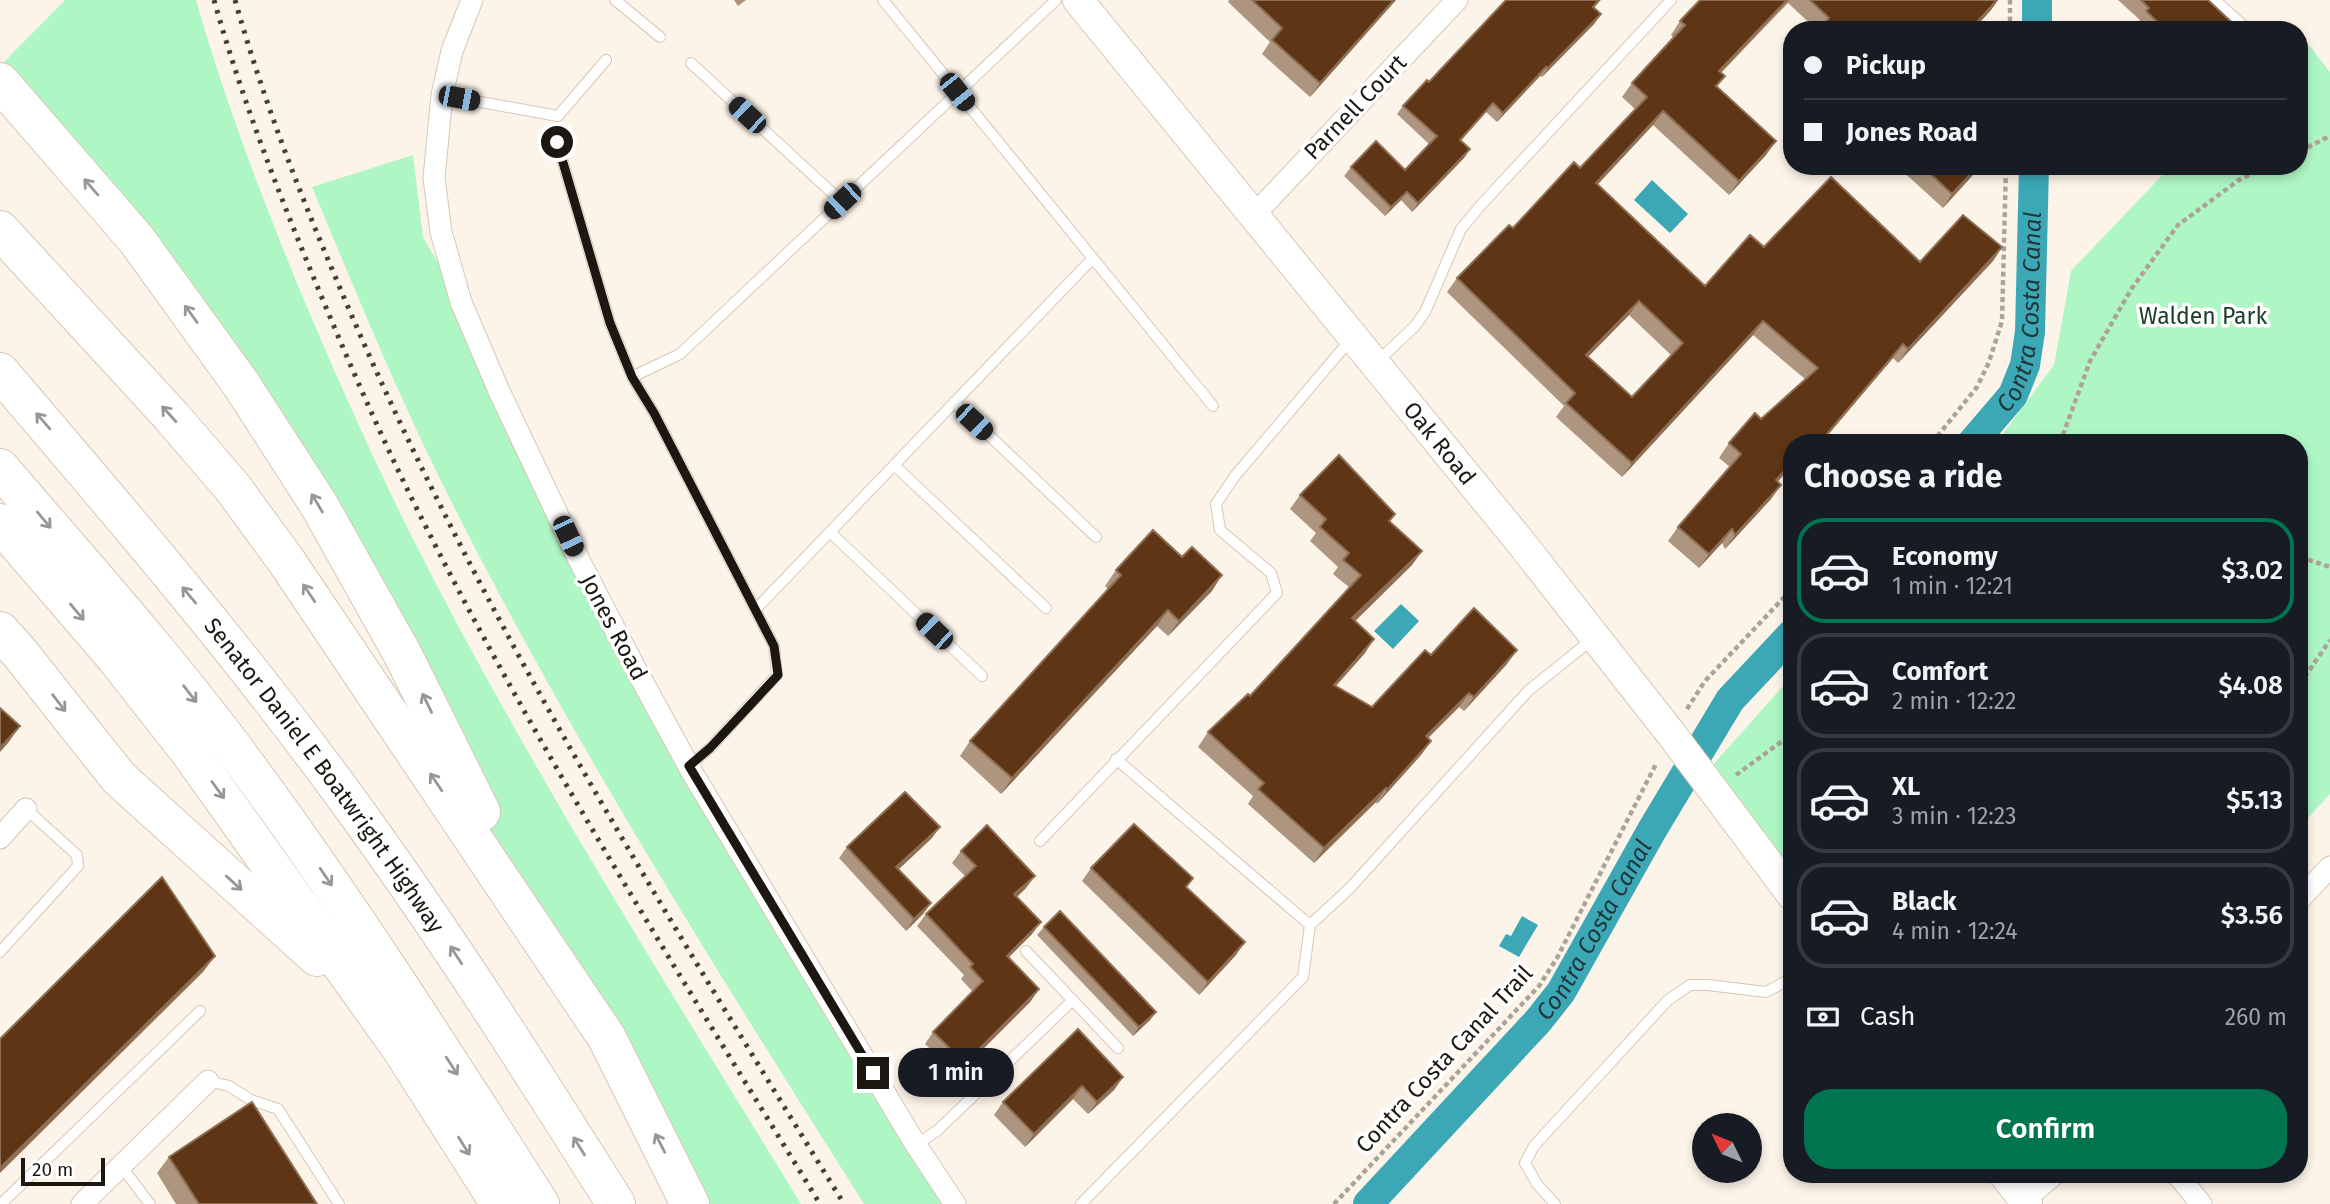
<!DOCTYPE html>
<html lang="en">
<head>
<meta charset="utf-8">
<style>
  body { margin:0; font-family:"Fira Sans",sans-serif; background:#20242c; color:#f1f3f6; height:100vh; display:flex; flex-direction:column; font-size:26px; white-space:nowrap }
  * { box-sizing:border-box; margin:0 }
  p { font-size:23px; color:#9ea1a6 }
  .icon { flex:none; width:38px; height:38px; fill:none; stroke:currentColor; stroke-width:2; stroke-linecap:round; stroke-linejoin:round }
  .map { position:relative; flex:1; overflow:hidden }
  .details { position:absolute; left:1783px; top:434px; width:525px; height:749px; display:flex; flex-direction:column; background:#171b24; border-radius:28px; box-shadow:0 4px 10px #0003 }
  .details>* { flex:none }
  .guide { position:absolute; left:1783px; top:21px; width:525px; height:154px; border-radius:28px; box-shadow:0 4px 10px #0003; display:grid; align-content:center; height:154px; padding:0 21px; background:#171b24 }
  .needle { width:46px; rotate:313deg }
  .fabs { position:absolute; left:1692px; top:1113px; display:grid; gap:14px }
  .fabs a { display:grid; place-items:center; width:70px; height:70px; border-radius:50%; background:#171b24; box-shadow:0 4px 10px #0003; font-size:35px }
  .scale { position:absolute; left:21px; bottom:18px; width:84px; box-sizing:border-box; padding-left:7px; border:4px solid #1c1711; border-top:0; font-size:19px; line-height:24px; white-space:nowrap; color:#1c1711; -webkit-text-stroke:5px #fff; paint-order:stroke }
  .end { position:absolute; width:32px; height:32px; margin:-16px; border:9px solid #1c1711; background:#fff; box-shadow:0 0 0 4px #fff }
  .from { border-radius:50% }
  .bubble { position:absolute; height:49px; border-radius:24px; background:#171b24; box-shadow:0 4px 10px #0003; font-size:23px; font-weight:600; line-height:49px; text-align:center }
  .car { position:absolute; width:21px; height:42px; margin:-21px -10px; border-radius:9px; box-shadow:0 0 5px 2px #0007; background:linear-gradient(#222 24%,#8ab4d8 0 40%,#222 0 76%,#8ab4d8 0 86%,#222 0) }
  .guide b { display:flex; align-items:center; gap:24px; height:66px; font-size:26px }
  .guide b+b { border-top:2px solid #363941 }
  .guide i { width:18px; height:18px; background:#f1f3f6 }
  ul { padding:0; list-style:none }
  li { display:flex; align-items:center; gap:21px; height:105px; margin:0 14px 10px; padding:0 7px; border:4px solid #363941; border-radius:28px }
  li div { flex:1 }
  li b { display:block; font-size:26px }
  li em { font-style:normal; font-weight:600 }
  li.on { border-color:#007550 }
  li>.icon { width:63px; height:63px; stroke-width:1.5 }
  h2 { padding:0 21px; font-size:32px; line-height:84px }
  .pay { display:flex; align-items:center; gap:18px; height:77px; padding:0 21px; font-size:26px }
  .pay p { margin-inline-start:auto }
  .action { display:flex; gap:14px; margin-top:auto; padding:14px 21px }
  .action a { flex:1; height:80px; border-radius:28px; background:#007550; color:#fff; font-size:28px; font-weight:600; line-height:80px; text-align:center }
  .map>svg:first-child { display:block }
  .green { fill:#aff6c5 }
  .water { fill:#3ca8b6 }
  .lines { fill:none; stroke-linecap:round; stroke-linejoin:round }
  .canal { stroke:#3ca8b6; stroke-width:30 }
  .service-casing { stroke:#d6c7b5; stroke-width:12 }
  .minor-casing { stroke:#d6c7b5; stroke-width:23 }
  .secondary-casing { stroke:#d6c7b5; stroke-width:32 }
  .motorway-casing { stroke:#d6c7b5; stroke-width:40 }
  .path { stroke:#aba39a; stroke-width:4.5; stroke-dasharray:5 3.5; stroke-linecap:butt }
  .service { stroke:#fff; stroke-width:10 }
  .minor { stroke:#fff; stroke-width:21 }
  .secondary { stroke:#fff; stroke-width:30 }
  .motorway { stroke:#fff; stroke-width:38 }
  .rail { stroke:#443e37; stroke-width:5; stroke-dasharray:3.5 7; stroke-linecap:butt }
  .wall { fill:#ae957f; fill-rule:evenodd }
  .shaded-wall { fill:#8e6f55 }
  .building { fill:#5e3615; stroke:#8e6f55; stroke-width:2; fill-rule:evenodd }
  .oneway { stroke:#999794 }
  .route { stroke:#1c1711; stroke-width:9 }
  .labels { text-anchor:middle; stroke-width:7; stroke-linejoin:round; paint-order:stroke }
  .street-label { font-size:23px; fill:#1c1711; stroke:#fff }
  .park-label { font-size:23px; fill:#1a4028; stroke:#fff }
  .water-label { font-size:24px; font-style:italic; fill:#1f373b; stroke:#fff }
</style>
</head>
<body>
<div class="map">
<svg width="2330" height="1204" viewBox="0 0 2330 1204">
  <rect width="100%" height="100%" fill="#fdf4e9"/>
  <!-- green -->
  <path class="green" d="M65,0H196C224,98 260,193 299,288C333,369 369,450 408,529C525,762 665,982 801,1204H690L543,940L403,655L0,66Z
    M2300,34L2330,72V794L2300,827V443H1996L2054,365L2071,271L2171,166H2300Z
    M413,155L423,237L461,302L579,560L955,1204H864C720,976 576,748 454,507C401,403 357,295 312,187Z
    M1792,676V895L1703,776Z"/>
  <!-- water -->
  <path class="water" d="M1652,180L1688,214L1670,233L1634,200Z
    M1401,604L1419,621L1393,649L1374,631Z
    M1522,916L1538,925L1519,957L1499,946L1506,934L1511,936Z"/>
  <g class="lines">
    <!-- canal -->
    <g class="canal">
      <path d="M2037,30V0"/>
      <path id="s1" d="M1972,443L2013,395L2025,365L2030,332L2034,166"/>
      <path id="s2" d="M1368,1204L1538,1021L1561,992L1652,830L1730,700L1792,634"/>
    </g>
    <defs>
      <path id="service" d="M615,0L660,37
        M883,0L1213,406
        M2215,0L2247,29
        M691,63L841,201
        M442,95L558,116L606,60
        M557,142L610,323L632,377
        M1377,362L1415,326L1425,312L1461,229L1481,205L1671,0
        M954,402L1096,537
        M894,465L1046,608
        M830,532L982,676
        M755,610L1093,258
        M1116,759L1310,925
        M689,766L710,748L777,675L774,646L654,413L632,377L680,354L1056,0
        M1040,841L1277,593L1271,573L1220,530L1216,504L1235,476L1351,339
        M1026,951L1118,1048
        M0,952L78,866L77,855L26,809
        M208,1081L229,1086L251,1100L278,1109L339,1204
        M916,1145L938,1130L1073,1000
        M121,1166L150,1204
        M1,1204L200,1011
        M1081,1204L1303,977L1310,925L1350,888L1528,691L1594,638
        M1555,1204L1537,1184L1525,1163L1534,1146L1668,1000L1690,985H1708L1766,992L1792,978"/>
      <path id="minor" d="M472,0L452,51L442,95L434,178L441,232L461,302L499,391L579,560L633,664L693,774L916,1145L955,1204
        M1254,215L1457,0
        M0,838L26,809
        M2300,899L2330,867
        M2177,1174L2201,1204
        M2024,1200L2055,1174
        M82,1204L208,1081"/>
      <g id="secondary">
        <path id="s3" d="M1078,0L1522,544L1672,735L1792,895"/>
        <path d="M2004,1174L2027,1204"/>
      </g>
      <g id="motorway">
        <path d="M0,82L136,239L241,384L319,505L403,655L481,812"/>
        <path d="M0,230L172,417L233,488L287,562L607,1038L690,1204"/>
        <path id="s4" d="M0,372C125,518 250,664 362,820C452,945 534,1074 616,1204"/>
        <path d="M0,468C82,564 168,659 243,761C349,904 444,1054 540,1204"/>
        <path d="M0,523L115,657L189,751L402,1050L500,1204"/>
        <path d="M0,631L19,652L119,778L317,957"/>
      </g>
    </defs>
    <!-- service casing -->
    <use href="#service" class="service-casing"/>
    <!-- minor casing -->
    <use href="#minor" class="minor-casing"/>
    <!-- secondary casing -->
    <use href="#secondary" class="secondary-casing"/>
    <!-- motorway casing -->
    <use href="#motorway" class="motorway-casing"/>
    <!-- path -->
    <path class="path" d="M2010,30V0
      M2300,151L2330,136
      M1932,443L1977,387L1989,362L2002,321L2006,166
      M2060,443L2090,361L2132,288L2178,225L2239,180L2267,166
      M2300,557L2330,567
      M2300,684L2330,640
      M1687,709L1705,681L1792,589
      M1736,775L1792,734
      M1334,1204L1539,986L1557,958L1657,762"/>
    <!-- service -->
    <use href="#service" class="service"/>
    <!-- minor -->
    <use href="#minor" class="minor"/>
    <!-- secondary -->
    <use href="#secondary" class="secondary"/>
    <!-- motorway -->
    <use href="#motorway" class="motorway"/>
    <!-- rail -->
    <path class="rail" d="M214,0C241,96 277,189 315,281C349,363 384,444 424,523C542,758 683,980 820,1204
      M235,0C262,96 298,189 337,281C473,606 660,905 844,1204"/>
  </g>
  <!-- wall -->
  <path class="wall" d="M734,0H746L738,6Z
    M1229,0H1396L1310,97L1262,54L1270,42L1228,2Z
    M1506,0H1601L1594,8L1595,23L1542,77L1540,76L1497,122L1486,112L1461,140L1470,149L1464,158L1412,212L1401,200L1385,216L1344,176L1351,167L1405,170L1429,144L1397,114L1403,106L1429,82Z
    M1700,0H1998L1991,10L1973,30H1817L1788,3L1721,73L1717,87L1766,155L1729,195L1653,125L1598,184L1705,286L1764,247L1920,262L2002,247L1993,261L1898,363L1893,358L1821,443H1792V466L1778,481L1771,499L1725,549L1722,543L1699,568L1668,541L1678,527L1730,467L1719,458L1729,443L1761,419L1805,379L1753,335L1622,477L1556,417L1564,406L1447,292L1457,278L1580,168L1635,109L1622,97L1632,83L1673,37L1671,35L1680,21ZM1629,315L1671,355L1632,397L1588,357Z
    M2118,0H2208L2240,30H2143L2137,24L2140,20Z
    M1897,166H1981L1943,208Z
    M1300,495L1395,514L1390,521L1422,551L1412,565L1355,621L1365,653L1336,686L1372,707L1431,655L1507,664L1464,711L1459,707L1428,738L1431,741L1421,755L1377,804L1376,802L1314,863L1248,804L1253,796L1198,747L1208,732L1250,696L1350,588L1333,574L1338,567L1310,541L1316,533L1290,509Z
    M1116,570L1212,591L1168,636L1157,626L1001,794L960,756L970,741L1108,589L1105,586Z
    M932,838L898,870L931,903L923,914L906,931L839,858L847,847Z
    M961,851L1026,888L1017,897L1032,934L1009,957L1039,989L1030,1002L957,1075L925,1044L933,1032L973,992L961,979L964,975L917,926L926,914L965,876L952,863Z
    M1091,868L1186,887L1236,955L1199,995L1082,881Z
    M1044,927L1156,1012L1150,1020L1133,1036L1037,935Z
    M1123,1077L1114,1090L1088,1114L1073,1099L1025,1147L994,1115L1003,1102Z
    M169,1157L317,1204H176L157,1173Z"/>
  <!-- shaded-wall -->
  <path class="shaded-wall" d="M1394,0H1396L1310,97L1320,83Z
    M1787,0H1789L1709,85L1719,71Z
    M1997,0H1998L1991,10L1973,30H1970Z
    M1601,14L1595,23L1542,77L1548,68Z
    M1546,67L1540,76L1497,122L1503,113Z
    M1493,103L1486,112L1454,148L1460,140Z
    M1663,111L1653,125L1586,197L1596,183Z
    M1776,141L1766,155L1729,195L1739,181Z
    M1470,149L1464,158L1412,212L1418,203Z
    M1978,166H1981L1943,208L1952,194Z
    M1407,192L1401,200L1385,216L1391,207Z
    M2002,247L1993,261L1898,363L1908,349Z
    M1639,301L1629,315L1576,369L1586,355Z
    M1763,321L1753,335L1622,477L1632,463Z
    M1903,344L1893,358L1821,443H1819Z
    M1792,462V466L1766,494L1776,480Z
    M1781,485L1771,499L1725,549L1735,535Z
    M1732,529L1722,543L1699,568L1709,554Z
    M1422,551L1412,565L1343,633L1352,618Z
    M1222,575L1212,591L1168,636L1179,621Z
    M1168,610L1157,626L1001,794L1012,778Z
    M1374,639L1365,653L1324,699L1334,685Z
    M1517,650L1507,664L1464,711L1474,697Z
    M1469,693L1459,707L1416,750L1426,736Z
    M20,726L8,743L0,752V748Z
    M1431,741L1421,755L1377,804L1387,790Z
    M1386,788L1376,802L1314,863L1324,848Z
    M940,827L932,838L888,879L896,867Z
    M1035,876L1026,888L1006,907L1014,894Z
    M931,903L923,914L906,931L914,919Z
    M1041,922L1032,934L998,968L1007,956Z
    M1245,942L1236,955L1199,995L1208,982Z
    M215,956L203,972L0,1173V1168Z
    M1039,989L1030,1002L957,1075L965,1063Z
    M1156,1012L1150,1020L1133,1036L1139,1027Z
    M1123,1077L1114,1090L1088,1114L1097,1102Z
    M1082,1086L1073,1099L1025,1147L1034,1134Z"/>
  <!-- building -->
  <path class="building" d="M1252,0H1394L1320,83L1272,40L1282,28Z
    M1506,0H1599L1593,7L1601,14L1548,68L1546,67L1503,113L1493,103L1460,140L1470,149L1418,203L1407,192L1391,207L1351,167L1376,141L1405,170L1437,136L1403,106L1427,80L1429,82Z
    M1700,0H1787L1719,71L1725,76L1716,86L1776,141L1739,181L1663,111L1596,183L1705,286L1750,235L1764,247L1831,177L1920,262L1963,215L2002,247L1908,349L1903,344L1821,441L1816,436L1810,443H1792V462L1776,480L1781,485L1735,535L1732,529L1709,554L1678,527L1741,454L1729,443L1755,413L1761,419L1818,368L1763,321L1632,463L1566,403L1575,393L1457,278L1509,225L1513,228L1574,162L1580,168L1647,97L1632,83L1685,25L1680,21ZM1639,301L1683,343L1632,397L1586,355Z
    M1810,0H1997L1970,30H1818L1829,18Z
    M2141,0H2208L2240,30H2166L2146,11L2149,8Z
    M1922,166H1978L1952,194Z
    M1339,455L1395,514L1389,521L1422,551L1352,618L1374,639L1334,685L1372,707L1425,650L1431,655L1474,608L1517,650L1474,697L1469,693L1426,736L1431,741L1387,790L1386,788L1324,848L1258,789L1264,783L1208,732L1248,694L1250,696L1361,575L1343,560L1349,553L1320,527L1326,519L1300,495Z
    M1153,530L1182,557L1192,547L1222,575L1179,621L1168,610L1012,778L970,741L1121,575L1116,570Z
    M0,708L20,726L0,748Z
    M905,792L940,827L896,867L931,903L914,919L847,847Z
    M1134,824L1193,878L1186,887L1245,942L1208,982L1091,868Z
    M987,825L1035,876L1014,894L1041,922L1007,956L1039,989L965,1063L933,1032L983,981L970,967L973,964L926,914L976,866L961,851Z
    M162,877L215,956L0,1168V1039Z
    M1060,911L1156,1012L1139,1027L1044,927Z
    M1078,1029L1123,1077L1097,1102L1082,1086L1034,1134L1003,1102Z
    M252,1102L317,1204H199L169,1157Z"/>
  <!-- one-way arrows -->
  <defs><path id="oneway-shaft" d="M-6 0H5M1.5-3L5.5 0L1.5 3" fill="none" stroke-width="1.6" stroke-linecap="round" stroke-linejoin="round" transform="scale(1.75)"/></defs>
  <g class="oneway">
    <use href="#oneway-shaft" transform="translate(91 187) rotate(-131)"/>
    <use href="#oneway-shaft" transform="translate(191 314) rotate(-126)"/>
    <use href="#oneway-shaft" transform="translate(169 414) rotate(-132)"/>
    <use href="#oneway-shaft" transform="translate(43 421) rotate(-131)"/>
    <use href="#oneway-shaft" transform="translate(317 503) rotate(-121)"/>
    <use href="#oneway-shaft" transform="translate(44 520) rotate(50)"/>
    <use href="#oneway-shaft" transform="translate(309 593) rotate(-124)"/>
    <use href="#oneway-shaft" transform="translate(189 595) rotate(-130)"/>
    <use href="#oneway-shaft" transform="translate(77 612) rotate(50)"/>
    <use href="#oneway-shaft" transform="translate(190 694) rotate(52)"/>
    <use href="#oneway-shaft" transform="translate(59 703) rotate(52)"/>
    <use href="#oneway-shaft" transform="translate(427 703) rotate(-116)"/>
    <use href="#oneway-shaft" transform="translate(436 782) rotate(-124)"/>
    <use href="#oneway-shaft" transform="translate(218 790) rotate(54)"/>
    <use href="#oneway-shaft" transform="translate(326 877) rotate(56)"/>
    <use href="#oneway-shaft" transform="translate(234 883) rotate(42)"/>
    <use href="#oneway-shaft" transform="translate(456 955) rotate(-123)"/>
    <use href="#oneway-shaft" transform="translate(452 1066) rotate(57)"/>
    <use href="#oneway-shaft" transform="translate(660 1143) rotate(-117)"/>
    <use href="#oneway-shaft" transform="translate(464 1146) rotate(58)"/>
    <use href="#oneway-shaft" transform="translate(579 1146) rotate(-122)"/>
  </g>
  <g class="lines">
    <!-- route -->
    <path class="route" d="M557,142L610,323L632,377L654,413L774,646L778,675L710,748L689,766L873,1073"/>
  </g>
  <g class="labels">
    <!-- street labels -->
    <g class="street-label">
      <text transform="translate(1355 107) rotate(-46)" y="8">Parnell Court</text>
      <text dy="8" stroke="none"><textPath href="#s3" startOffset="572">Oak Road</textPath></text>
      <text transform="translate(614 627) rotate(62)" y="8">Jones Road</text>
      <text dy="8" stroke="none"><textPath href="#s4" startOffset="518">Senator Daniel E Boatwright Highway</textPath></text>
      <text transform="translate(1444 1059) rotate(-47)" y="8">Contra Costa Canal Trail</text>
    </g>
    <!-- park labels -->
    <g class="park-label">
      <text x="2203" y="324">Walden Park</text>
    </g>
    <!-- water labels -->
    <g class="water-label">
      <text dy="8" stroke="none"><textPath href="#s1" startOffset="147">Contra Costa Canal</textPath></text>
      <text dy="8" stroke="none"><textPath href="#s2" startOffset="357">Contra Costa Canal</textPath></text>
    </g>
  </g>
</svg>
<div class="fabs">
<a><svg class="needle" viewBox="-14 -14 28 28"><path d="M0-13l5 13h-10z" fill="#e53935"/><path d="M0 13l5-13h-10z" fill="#9ea1a6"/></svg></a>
</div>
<div class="scale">20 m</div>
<i class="end from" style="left:557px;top:142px"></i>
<i class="end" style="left:873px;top:1073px"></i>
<div class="bubble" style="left:898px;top:1048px;width:116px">1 min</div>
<i class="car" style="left:957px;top:92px;rotate:141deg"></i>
<i class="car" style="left:459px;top:98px;rotate:101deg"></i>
<i class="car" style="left:747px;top:115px;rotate:313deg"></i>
<i class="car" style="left:842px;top:201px;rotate:227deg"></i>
<i class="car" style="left:974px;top:422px;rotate:133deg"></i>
<i class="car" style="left:568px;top:536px;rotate:155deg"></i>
<i class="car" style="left:934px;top:631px;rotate:314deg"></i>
<div class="guide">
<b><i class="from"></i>Pickup</b>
<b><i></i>Jones Road</b>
</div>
<section class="details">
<h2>Choose a ride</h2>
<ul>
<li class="on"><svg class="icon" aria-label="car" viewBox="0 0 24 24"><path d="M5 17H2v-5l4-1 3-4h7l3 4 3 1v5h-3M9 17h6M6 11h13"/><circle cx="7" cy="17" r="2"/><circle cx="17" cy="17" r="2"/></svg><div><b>Economy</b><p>1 min · 12:21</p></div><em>$3.02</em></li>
<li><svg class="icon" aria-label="car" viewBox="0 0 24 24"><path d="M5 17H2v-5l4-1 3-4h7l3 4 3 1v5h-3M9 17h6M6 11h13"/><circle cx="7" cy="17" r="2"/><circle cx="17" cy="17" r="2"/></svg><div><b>Comfort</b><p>2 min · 12:22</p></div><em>$4.08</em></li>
<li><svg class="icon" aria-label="car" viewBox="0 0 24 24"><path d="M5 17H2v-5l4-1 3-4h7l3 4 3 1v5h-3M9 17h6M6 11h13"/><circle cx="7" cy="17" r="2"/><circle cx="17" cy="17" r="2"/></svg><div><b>XL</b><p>3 min · 12:23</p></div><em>$5.13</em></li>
<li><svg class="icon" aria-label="car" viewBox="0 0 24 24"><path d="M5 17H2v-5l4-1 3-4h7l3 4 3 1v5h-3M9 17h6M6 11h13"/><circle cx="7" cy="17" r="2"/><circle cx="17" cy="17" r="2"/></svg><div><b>Black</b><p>4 min · 12:24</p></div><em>$3.56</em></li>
</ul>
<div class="pay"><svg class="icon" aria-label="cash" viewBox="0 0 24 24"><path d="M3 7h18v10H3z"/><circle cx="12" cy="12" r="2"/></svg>Cash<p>260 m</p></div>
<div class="action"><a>Confirm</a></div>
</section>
</div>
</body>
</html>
